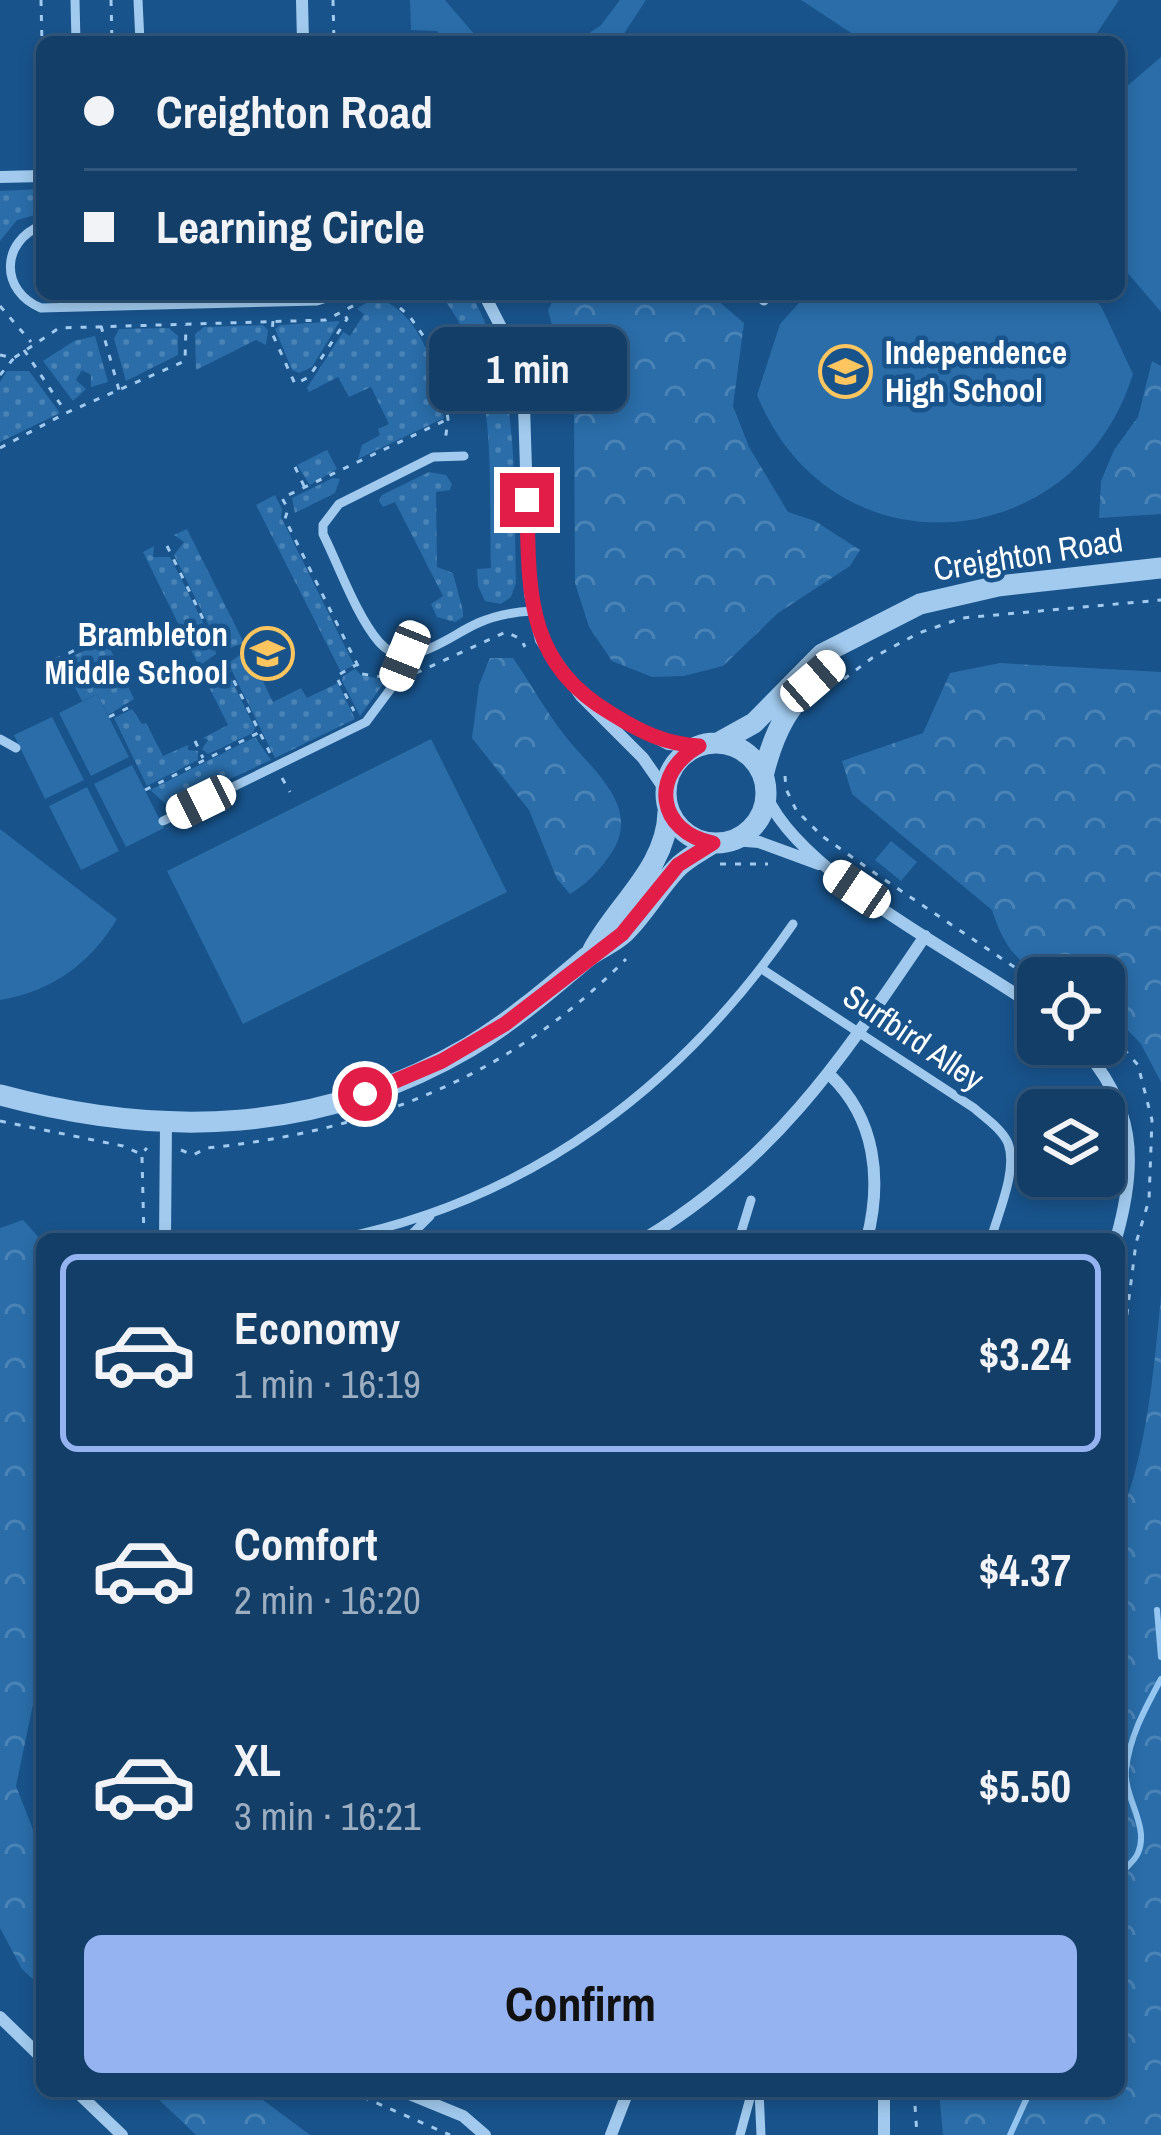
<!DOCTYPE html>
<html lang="en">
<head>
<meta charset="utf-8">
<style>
  body { margin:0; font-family:"Archivo Narrow",sans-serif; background:#1f4971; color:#f1f3f6; height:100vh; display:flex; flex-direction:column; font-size:45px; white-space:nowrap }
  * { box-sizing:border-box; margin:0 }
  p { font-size:39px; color:#9caec0 }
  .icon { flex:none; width:66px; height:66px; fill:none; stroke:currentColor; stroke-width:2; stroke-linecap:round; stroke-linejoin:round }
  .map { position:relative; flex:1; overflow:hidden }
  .drawer { position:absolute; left:36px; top:1233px; width:1089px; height:864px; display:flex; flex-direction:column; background:#123e68; border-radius:18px; box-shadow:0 6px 18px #0003,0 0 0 3px #31577c }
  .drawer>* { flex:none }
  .hud { position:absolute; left:36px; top:36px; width:1089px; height:264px; border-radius:18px; box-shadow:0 6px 18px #0003,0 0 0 3px #31577c; display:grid; align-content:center; height:264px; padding:0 48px; background:#123e68 }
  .tools { position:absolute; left:1017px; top:957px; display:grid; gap:24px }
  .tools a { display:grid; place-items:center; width:108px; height:108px; border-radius:18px; background:#123e68; box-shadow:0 6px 18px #0003,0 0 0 3px #31577c; font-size:60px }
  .end { position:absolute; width:54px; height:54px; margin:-27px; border:15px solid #e11d48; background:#fff; box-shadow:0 0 0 6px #fff }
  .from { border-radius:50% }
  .bubble { position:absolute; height:84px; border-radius:18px; background:#123e68; box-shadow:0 6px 18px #0003,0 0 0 3px #31577c; font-size:39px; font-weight:700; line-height:84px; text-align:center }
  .car { position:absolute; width:36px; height:72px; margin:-36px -18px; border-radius:15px; box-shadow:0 0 9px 3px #0007; background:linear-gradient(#fff 24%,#345 0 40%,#fff 0 76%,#345 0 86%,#fff 0) }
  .hud b { display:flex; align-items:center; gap:42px; height:114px; font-size:45px }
  .hud b+b { border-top:3px solid #31577c }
  .hud i { width:30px; height:30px; background:#f1f3f6 }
  ul { padding:21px 0 0; list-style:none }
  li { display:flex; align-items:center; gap:36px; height:198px; margin:0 24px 18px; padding:0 24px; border:6px solid transparent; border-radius:18px }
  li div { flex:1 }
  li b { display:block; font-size:45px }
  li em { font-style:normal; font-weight:700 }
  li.active { border-color:#95b2f1 }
  li>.icon { width:108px; height:108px; stroke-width:1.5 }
  .button { display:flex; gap:24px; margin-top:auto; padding:24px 48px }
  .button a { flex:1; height:138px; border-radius:18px; background:#95b2f1; color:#111; font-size:48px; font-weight:700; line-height:138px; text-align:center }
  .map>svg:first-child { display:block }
  .grass { fill:url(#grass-dots) }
  .forest { fill:url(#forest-crowns) }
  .park { fill:#2a6da9 }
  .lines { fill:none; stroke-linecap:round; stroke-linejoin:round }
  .stream { stroke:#94c6f1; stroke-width:6 }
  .path { stroke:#a1caee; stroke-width:3; stroke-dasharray:6 9; stroke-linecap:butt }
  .service { stroke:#a1caee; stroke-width:9 }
  .minor { stroke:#a1caee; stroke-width:12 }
  .tertiary { stroke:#a1caee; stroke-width:21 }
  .route { stroke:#e11d48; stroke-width:15 }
  .labels { text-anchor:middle; stroke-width:9; stroke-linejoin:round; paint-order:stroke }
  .poi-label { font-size:33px; font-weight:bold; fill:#fff; stroke:#18538b; text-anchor:start }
  .street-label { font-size:33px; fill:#fff; stroke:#18538b }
</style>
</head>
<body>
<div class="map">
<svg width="1161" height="2135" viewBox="0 0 1161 2135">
  <defs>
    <pattern id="grass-dots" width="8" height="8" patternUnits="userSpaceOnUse" patternTransform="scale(3)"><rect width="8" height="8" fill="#2a6da9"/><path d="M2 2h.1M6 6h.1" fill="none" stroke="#4a83b6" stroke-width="1.8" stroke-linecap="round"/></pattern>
    <pattern id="forest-crowns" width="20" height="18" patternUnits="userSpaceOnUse" patternTransform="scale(3)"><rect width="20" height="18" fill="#2a6da9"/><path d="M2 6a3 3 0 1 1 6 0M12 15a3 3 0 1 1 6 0" fill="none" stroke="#4a83b6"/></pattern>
  </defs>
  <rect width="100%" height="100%" fill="#18538b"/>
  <!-- grass -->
  <path class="grass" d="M42,189V213L17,220L0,241V191Z
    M440,294H471C522,385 513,482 516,583L511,597L501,604L485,601L478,586L477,569L491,568C488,477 501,369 440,294Z
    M375,297C422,312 439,374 444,418L358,459L362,445L380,435L378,429L389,424L371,387L349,397L338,377L309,392L307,388L343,332L350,336L364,314L357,309Z
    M340,321L312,367L299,373L292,370L275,329L280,325Z
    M263,325L268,330L266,345L256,340L196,370L195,334L204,327Z
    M169,328L178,336V355L126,381L114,339L119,329Z
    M95,336L108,382L91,387V375L82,370L76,380L86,389L73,401L43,361L74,341Z
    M7,371H29L60,413L0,442V382Z
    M327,450L337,469L310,485L297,465Z
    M429,472L446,475L452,484L450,490L436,492L437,567L453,573L463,611V617L455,622L437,617L431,604L443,596L395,502L383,507L379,501L382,495Z
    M333,478L340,479L335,493L295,513L292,498Z
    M275,495L282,509L281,517L354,665L341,672L256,505Z
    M187,529L244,643L224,650L218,644L174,555L184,542L174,535Z
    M154,546L153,557H170L215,646L216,654L199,666L143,552Z
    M106,640L134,699L108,715L97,694L82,701L64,665L65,660Z
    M248,650L273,702L301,688L307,698L338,683L355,719L275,758L228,663Z
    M224,665L255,728L253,733L208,754L202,749L208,740L203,738L228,725L202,673Z
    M355,669L361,675L386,680L360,716L342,681L343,676Z
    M132,709L142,724L146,723L163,756L188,745V750L198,751V760L147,786L114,718Z
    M255,737L271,760L169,807L150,790Z"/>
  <!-- forest -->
  <path class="forest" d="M556,294H710L744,323L733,406L749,447L788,512L815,521L860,550L850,566L778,613L723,666L684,676L652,677L612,661L589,627L575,583L574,409L548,310Z
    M1152,361L1161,366V514L1099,518L1101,481L1114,450L1138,417Z
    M490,658H513C531,684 546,712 566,737C594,772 643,808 610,855C597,873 588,883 570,894L557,879L529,810L472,738L479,685Z
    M1000,663L1161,672V1082L1141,1044L1104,1005V978C1043,978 1012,974 992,910L852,794L842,761L923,733L950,673Z
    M23,1220L42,1241V1661L16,1786L42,1853V1988L22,1969L0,1928V1228Z
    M1161,1296V2135H943L939,2091H1119V1520C1147,1452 1154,1370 1161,1296Z
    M150,2091H251L310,2135H196Z"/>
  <!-- park -->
  <path class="park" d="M410,0H445L475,35L489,42H448L437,31L411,30Z
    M620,0H646L621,38L617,42H576L601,25Z
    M801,0H1119L1091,42H865Z
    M1161,57V312L1119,263V93Z
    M807,294H1088L1101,306L1133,374C1076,558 831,578 757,395L780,324Z
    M97,694L129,757L91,776L59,713Z
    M52,717L84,780L45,799L14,735Z
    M431,739L507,892L243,1024L167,871Z
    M132,765L164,828L126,847L94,784Z
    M87,787L119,851L81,870L49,806Z
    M0,829L117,919C91,963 51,992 0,1000Z
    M891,841L917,862L901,881L875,860Z"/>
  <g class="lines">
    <!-- stream -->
    <path class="stream" d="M1157,1610L1161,1657
      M1119,1875C1124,1869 1135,1861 1138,1853C1150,1826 1123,1797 1126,1769C1130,1735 1145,1709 1161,1679
      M1010,2135L1030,2091"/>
    <!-- path -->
    <path class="path" d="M41,0L42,44
      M111,0L112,42
      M333,0L334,42
      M0,306L31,342
      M273,321L272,333L295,384L309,377L347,319L345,315
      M101,326L119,390
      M24,350L65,411
      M0,355L14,358L59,328L326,320L374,295L388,297L410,317L429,344L440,372L448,419L445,442
      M0,375L14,358
      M0,448L66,413L185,361L186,325
      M295,467L304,486
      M167,546L220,653
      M55,660L103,636
      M227,667L270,753
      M416,673L506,632L521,639L525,647
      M340,674L356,665
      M383,677L362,674L285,519L288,509L282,498L446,420
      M844,679L872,658L919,633L962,618L1161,600
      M338,680L354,711
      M109,717L134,705
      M195,741L203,758
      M785,776L786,789L799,816
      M282,778L290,792
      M145,790L258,733
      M802,816L822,836L879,876L1038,983
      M720,864H768
      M1104,1026L1138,1065L1152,1120L1149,1200L1136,1243L1119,1376
      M0,1121L123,1146L141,1154L147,1148
      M181,1150L193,1155L207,1148C370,1131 509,1078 626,959
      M142,1157L144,1239
      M349,2091L450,2135
      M914,2091L917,2135"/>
    <!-- service -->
    <path class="service" d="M75,0L76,42
      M138,0L140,42
      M42,225C0,242 0,291 41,308L317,301L339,294
      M756,294L764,301
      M464,456L433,457L339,504L323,525V534C339,566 356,615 379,642C407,674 448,636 478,623C496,615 513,612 532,611
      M0,739L16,748
      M163,821L366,722L392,687L405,657
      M762,969L974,1108C985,1118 1002,1129 1008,1143C1018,1170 998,1213 991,1239
      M337,1239C532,1200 682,1085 793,924
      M407,1239L430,1216
      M739,1239L751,1200
      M759,2091L761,2135
      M740,2135L752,2091"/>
    <!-- minor -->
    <path class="minor" d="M302,0L303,42
      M0,177L42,176
      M484,294L510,345L524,406L530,594L541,640L581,696L643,758L666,791
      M592,703L668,744L699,746
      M766,795C800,875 965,957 1038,1009
      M733,840L759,842L819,864
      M1079,1044C1136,1105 1138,1162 1116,1239
      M830,1075C876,1119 882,1180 867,1239
      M165,1239L166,1124
      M644,1239C776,1159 841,1060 925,936
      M0,2017L42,2058
      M76,2091L122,2135
      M402,2091L463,2116L485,2135
      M884,2091V2135
      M611,2135L628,2091"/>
    <!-- tertiary -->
    <path class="tertiary" d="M718,743L754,723L822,654L920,604L998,586L1161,568
      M666 793a50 50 0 1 1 100 0a50 50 0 1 1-100 0Z
      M763,776C774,730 790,701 826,670
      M593,950C618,904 667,867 668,812
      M0,1095C163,1139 320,1134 469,1047C512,1021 548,990 586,958C598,949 613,943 624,933C644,914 657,889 676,869C686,858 701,851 713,843"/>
  </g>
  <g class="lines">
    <!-- route -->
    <path class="route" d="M365,1094L442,1061L505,1024L622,934L678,865L713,843C657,832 649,774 699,746C665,744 641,732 612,714C524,662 529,591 527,500"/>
  </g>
  <!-- icons -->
  <defs>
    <symbol id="school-ring" viewBox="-11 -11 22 22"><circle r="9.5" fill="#18538b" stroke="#ffc55f" stroke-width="1.5"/><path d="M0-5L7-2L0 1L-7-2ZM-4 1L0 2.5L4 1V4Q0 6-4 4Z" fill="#ffc55f"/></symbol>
  </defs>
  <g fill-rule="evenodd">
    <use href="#school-ring" x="816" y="342" width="59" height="59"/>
    <use href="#school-ring" x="238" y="624" width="59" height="59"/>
  </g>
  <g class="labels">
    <!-- poi labels -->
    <g class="poi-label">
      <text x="885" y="364">Independence<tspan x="885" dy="38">High School</tspan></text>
      <text x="228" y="646" text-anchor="end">Brambleton<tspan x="228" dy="38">Middle School</tspan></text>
    </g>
    <!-- street labels -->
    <g class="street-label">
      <text transform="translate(1028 554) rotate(-9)" y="12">Creighton Road</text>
      <text transform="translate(914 1037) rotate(34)" y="12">Surfbird Alley</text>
    </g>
  </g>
</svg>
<div class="tools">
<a><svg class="icon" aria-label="locate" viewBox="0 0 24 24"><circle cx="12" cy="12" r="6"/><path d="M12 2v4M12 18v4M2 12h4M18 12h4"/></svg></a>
<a><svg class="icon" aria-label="layers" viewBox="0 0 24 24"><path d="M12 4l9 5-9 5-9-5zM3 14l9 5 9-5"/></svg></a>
</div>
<i class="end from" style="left:365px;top:1094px"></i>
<i class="end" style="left:527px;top:500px"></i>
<div class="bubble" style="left:429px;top:327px;width:198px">1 min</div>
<i class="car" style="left:405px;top:656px;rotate:202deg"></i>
<i class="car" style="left:813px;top:681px;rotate:49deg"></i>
<i class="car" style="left:201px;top:802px;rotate:244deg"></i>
<i class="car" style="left:857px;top:889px;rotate:304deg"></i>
<div class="hud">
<b><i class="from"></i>Creighton Road</b>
<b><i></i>Learning Circle</b>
</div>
<section class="drawer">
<ul>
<li class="active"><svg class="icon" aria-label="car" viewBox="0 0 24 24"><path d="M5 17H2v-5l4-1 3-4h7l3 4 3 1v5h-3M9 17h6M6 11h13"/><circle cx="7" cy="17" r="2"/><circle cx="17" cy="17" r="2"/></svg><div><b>Economy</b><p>1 min · 16:19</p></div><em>$3.24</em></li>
<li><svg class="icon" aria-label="car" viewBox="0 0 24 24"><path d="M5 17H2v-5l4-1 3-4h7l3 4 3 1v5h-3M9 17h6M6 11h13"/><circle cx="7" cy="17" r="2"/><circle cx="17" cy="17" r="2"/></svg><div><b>Comfort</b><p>2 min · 16:20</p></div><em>$4.37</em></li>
<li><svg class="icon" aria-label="car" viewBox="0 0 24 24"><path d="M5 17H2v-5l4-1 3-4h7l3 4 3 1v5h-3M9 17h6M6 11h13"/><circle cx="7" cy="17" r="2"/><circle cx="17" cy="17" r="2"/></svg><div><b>XL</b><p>3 min · 16:21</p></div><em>$5.50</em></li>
</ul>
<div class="button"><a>Confirm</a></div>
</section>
</div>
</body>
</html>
